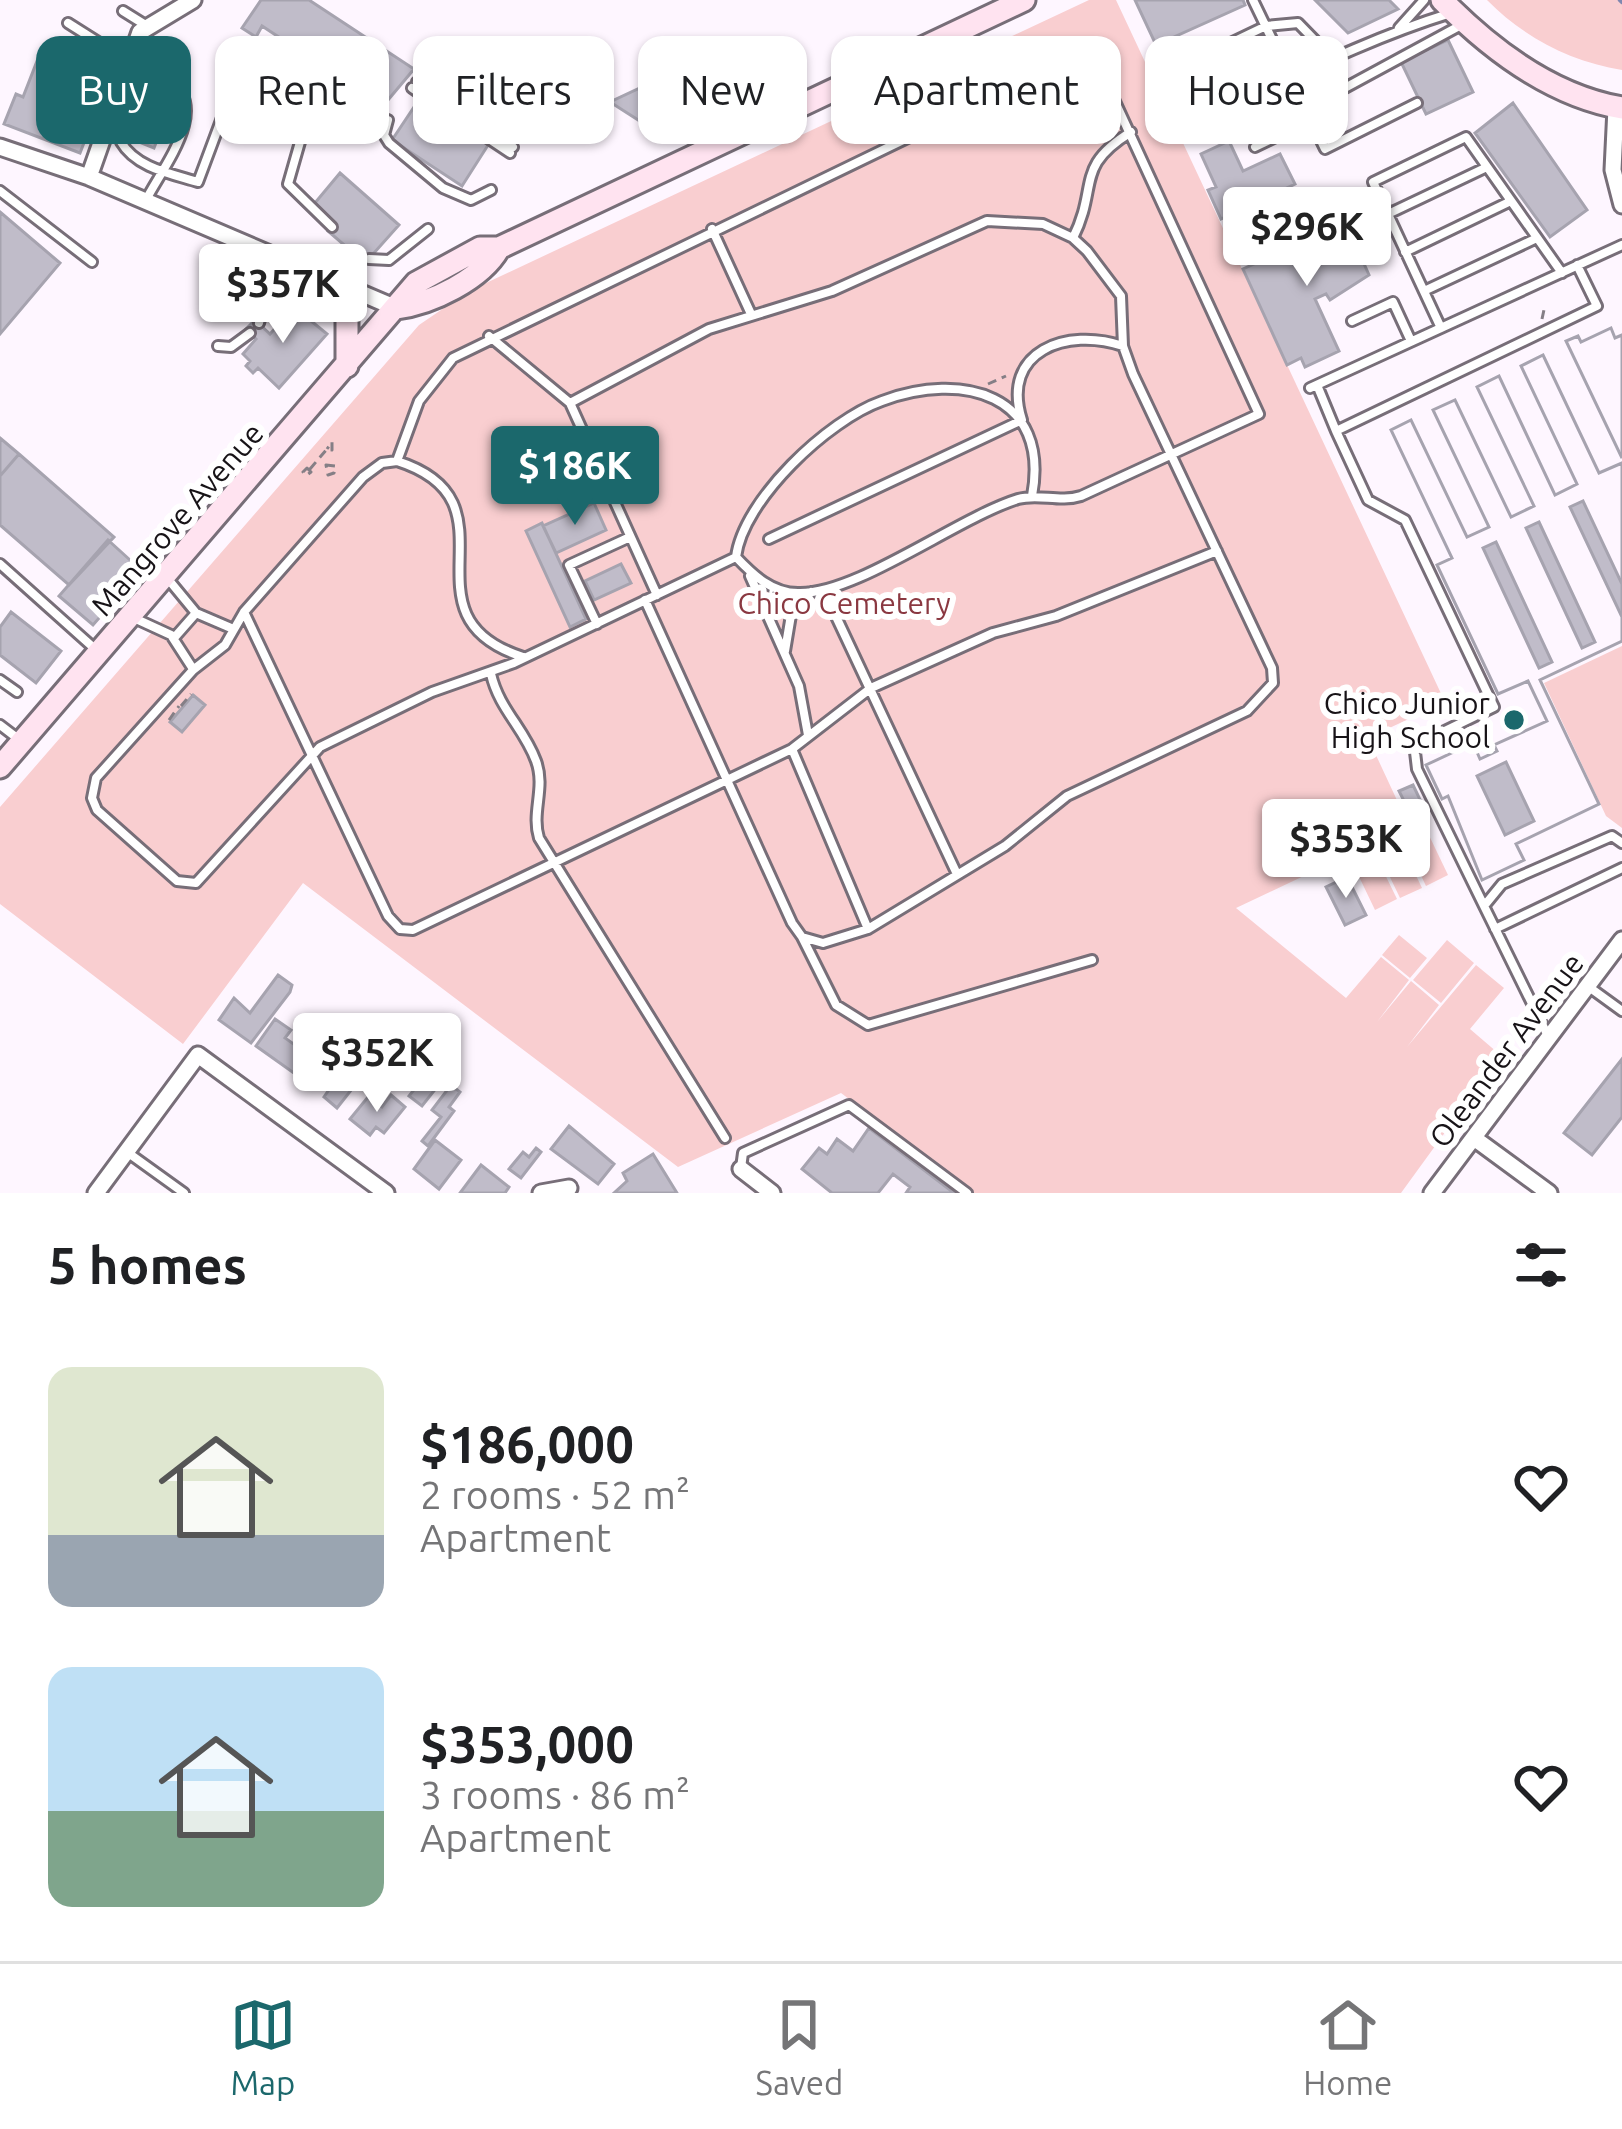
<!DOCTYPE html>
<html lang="en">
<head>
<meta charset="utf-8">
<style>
	body { margin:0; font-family:Ubuntu,sans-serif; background:#f6f6f6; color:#202124; height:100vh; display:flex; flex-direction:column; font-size:45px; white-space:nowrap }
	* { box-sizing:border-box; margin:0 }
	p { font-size:39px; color:#757577 }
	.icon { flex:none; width:66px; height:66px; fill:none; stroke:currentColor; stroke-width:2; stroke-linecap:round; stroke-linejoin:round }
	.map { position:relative; height:1193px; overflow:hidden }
	.drawer { display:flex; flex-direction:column; background:#fff; flex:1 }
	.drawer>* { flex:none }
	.top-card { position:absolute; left:36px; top:36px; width:1551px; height:108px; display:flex; gap:24px }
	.price { position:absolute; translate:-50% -102px; padding:0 27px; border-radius:12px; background:#fff; color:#222; font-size:39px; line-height:78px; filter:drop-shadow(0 3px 6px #0008) }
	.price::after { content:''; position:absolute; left:50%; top:72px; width:36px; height:27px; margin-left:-18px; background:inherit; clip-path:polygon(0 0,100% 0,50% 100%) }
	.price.active { background:#1b686c; color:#fff }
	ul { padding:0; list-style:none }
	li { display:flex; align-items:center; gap:36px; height:300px; padding:0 48px }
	li span { display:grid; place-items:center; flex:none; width:336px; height:240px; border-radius:24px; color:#555 }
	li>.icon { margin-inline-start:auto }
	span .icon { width:144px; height:144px; fill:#fffc; stroke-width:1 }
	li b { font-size:51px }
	h2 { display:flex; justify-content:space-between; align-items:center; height:144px; padding:0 48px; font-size:51px }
	.pill { padding:0 42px; border-radius:24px; background:#fff; box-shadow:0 3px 9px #0004; font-size:42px; line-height:108px }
	.pill.active { background:#1b686c; color:#fff }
	.dock { display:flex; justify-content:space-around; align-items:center; height:168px; border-top:3px solid #e0e0e0; background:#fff; font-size:33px; color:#757577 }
	.dock a { display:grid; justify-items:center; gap:6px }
	.dock .active { color:#1b686c }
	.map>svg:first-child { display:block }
	.green { fill:#f9ced0 }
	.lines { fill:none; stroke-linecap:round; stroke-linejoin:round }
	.stream { stroke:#8087b0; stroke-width:4.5 }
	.building { fill:#c0bcc9; stroke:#a6a3af; stroke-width:3; fill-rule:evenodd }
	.lane-casing { stroke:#776e78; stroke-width:14 }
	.street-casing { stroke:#776e78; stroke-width:21 }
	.secondary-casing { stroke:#776e78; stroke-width:27 }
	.path { stroke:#857f86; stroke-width:3; stroke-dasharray:9 6; stroke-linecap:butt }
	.lane { stroke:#fff; stroke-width:8 }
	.street { stroke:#fff; stroke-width:15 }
	.secondary { stroke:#ffe3f0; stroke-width:21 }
	.poi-dot { fill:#1b686c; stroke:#fff; stroke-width:4.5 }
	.labels { text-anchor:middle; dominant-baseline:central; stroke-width:12; stroke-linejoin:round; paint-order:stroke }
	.street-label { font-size:30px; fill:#171317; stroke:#fff }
	.park-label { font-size:30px; fill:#8a3841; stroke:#fff }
	.poi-label { font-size:30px; fill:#171317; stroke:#fff; text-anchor:end }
</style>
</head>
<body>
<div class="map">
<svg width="1622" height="1193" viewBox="0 0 1622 1193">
	<rect width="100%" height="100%" fill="#fef6ff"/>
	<path class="green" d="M1089,0H1116L1445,702L1368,738L1409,826L1236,908L1346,998L1381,957L1409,980L1377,1022L1411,981L1439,1005L1407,1047L1476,965L1504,988L1470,1029L1498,1053L1465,1093L1470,1098L1401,1193H974L841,1093L678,1167L303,883L183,1044L0,904V807L419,325L469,291Z
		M1487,0H1622V70C1571,62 1523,37 1487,0Z
		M1622,646V828L1606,816L1544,683Z
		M1425,827L1448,875L1426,886L1403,838Z
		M1399,840L1422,888L1400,898L1377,850Z
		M1374,852L1397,899L1375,910L1352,862Z
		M1399,935L1427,958L1410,978L1382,955Z
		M1447,940L1474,963L1441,1003L1413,980Z"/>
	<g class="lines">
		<path class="stream" d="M1620,0L1622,2"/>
	</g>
	<path class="building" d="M261,0H309L414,69L383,106L262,26L256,37L242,28Z
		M1135,0H1243L1245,5L1156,45Z
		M1315,0H1389L1398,9L1348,33Z
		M1448,40L1473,92L1426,114L1401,62Z
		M50,51L109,78L80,153L4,124L16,94L23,97L39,56L47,58Z
		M706,57L740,82L646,125L610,102Z
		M432,80L457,96L446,113L490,142L462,186L392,140Z
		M148,90L173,99L154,148L129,138Z
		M1513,103L1587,210L1550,237L1475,133Z
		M1229,141L1243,171L1280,154L1295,184L1221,219L1208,190L1216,187L1201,154Z
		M340,173L399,225L365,263L328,231L335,223L314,204Z
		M0,212L60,263L0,334Z
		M1330,216L1343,244L1366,234L1374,251L1361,257L1369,275L1330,300L1326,294L1315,299L1339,351L1305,367L1301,358L1287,365L1243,269L1307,240L1303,229Z
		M294,307L327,334L279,388L258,368L253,373L246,366L250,361L243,354L256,339L246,329L255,320L270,334Z
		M1611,328L1615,338L1622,335V458L1566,341L1578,336L1581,342Z
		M1611,328L1615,338L1622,335V458L1566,341L1578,336L1581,342Z
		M1543,355L1599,473L1622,463V641L1540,680L1599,804L1516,844L1524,860L1482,880L1448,796L1442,799L1426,765L1473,743L1480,759L1497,751L1494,745L1547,721L1528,681L1498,694L1437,565L1452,558L1391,430L1411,420L1467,537L1489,527L1433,410L1455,400L1511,517L1534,506L1477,387L1499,376L1555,495L1577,484L1521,366ZM1506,762L1534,821L1505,835L1477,776Z
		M1543,355L1599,473L1622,463V584L1583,501L1570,507L1622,617V641L1540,680L1599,804L1516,844L1524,860L1482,880L1448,796L1442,799L1426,765L1473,743L1480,759L1497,751L1494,745L1547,721L1528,681L1498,694L1437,565L1452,558L1391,430L1411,420L1467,537L1489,527L1433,410L1455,400L1511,517L1534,506L1477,387L1499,376L1555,495L1577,484L1521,366ZM1539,522L1595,642L1582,648L1526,528ZM1496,542L1552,662L1539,668L1483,548Z
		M0,438L19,454L0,476Z
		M19,454L114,537L69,585L0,525V476Z
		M594,503L606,530L556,553L543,526Z
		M542,523L586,619L570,627L526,531Z
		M108,540L141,570L93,625L59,596Z
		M621,564L631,583L594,600L585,581Z
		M11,612L61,651L36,683L0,655V627Z
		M193,695L205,705L182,732L170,722Z
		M1413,785L1425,810L1412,817L1399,791Z
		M1347,877L1366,915L1345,925L1326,887Z
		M278,975L292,985L290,992L251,1043L219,1020L234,998L250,1013Z
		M275,1019L291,1030L285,1038L312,1057L298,1076L256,1046Z
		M1622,1059V1117L1592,1155L1564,1133Z
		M348,1062L363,1075L337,1108L324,1097Z
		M428,1072L441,1082L422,1106L409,1096Z
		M451,1085L460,1092L449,1107L454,1111L428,1146L422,1141L441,1117L432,1110Z
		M391,1095L405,1107L384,1133L376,1127L370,1135L350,1119L368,1097L382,1107Z
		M569,1126L614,1164L598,1184L551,1149Z
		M869,1128L954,1193H906L910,1187L893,1174L878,1193H832L802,1169L819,1148L827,1154L837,1139L853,1151Z
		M435,1140L461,1160L439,1189L414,1169Z
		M536,1148L541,1152L521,1178L509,1169L523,1152L529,1157Z
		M653,1154L677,1193H614L627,1181L623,1173Z
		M481,1165L509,1187L505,1193H460Z"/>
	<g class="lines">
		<g class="lane-casing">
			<path id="lane" d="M1253,0L1325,149L1417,103
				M123,11L147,26
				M68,23L128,61
				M1399,28L1424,0
				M1081,54L1094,56L1259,414L1081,496C1059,503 1039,493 1018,499C957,518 856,595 798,593C772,593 753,575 736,557L514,663L432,692L320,747L196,883L177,881L97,810L92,798L96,778L193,670L225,645L244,612L363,477L382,463L397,461L419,401L453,358Z
				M1333,59L1298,23L1266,26L1172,71L1196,122C1280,84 1363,40 1451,13
				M417,82L426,88
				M412,88L422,95
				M451,105L513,147
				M447,111L510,153
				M388,120L384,135L389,143L443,188L471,200L491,190
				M304,128L288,184L332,227
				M1255,147L1288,131L1306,109L1463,24
				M0,191L92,262
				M146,200C164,165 211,109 169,79L143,83L121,142C136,168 172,174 198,182L229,99
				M1388,214L1487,167
				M712,229L751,314
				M1073,238C1099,186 1074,167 1131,132
				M1405,252L1511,201
				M369,259L389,260L428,229
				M234,276L265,302L259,323
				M1424,291L1537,238
				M1352,321L1393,302L1411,341
				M1441,328L1373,182L1466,137L1562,273
				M489,336L570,403L657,595
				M218,346L231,347L250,333
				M1317,385L1336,431L1597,306L1577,265
				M1310,388L1622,245
				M570,403L709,329L832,291L987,221L1043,224L1073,238L1087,251L1121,296L1123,346L1133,374L1272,668L1273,683L1247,711L1067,796L1005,846L868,929L823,943L802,937L792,923L645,600
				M1336,431L1368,500L1405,520L1494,707L1422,742L1415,752L1417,769L1484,906
				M397,461C526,502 393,615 523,657
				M769,539L1022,420C1000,351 1067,327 1123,346
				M736,557C743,500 828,420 882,401C962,371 1051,394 1032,496
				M0,564L95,649
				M750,576L799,686L808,735
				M168,579L196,613L231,628
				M824,591L956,872
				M244,612L388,916L400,929L413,930L792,749L871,688L993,633L1056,616L1217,551
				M134,618L171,635L193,669
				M597,624L569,565L630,537
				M174,638L196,613
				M785,651L791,615L811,592
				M491,674C499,709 524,728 536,761C546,788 531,812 539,838L725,1138
				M0,680L17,692
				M0,725L21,741
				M792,749L868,929
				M1495,929L1622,868
				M802,937L836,1005L868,1025L1092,960
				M1589,987L1622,1011
				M1547,1034L1484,906L1502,884L1612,836L1622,843
				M127,1152L184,1193
				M741,1168L743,1153L849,1105L967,1193"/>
		</g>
		<g class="street-casing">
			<path id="street" d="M1616,108L1613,170L1622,205
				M0,147L89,177L396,308
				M89,177L140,32L193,0
				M1474,1138L1549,1193
				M741,1169L772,1193
				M96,1193L198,1055L386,1193
				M541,1193L569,1188
				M1432,1193L1622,940"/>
		</g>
		<g class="secondary-casing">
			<path id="secondary" d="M1442,0C1491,50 1551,96 1622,108
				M327,277L347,317V366
				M396,308C431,304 482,279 499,248
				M0,767L416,283L480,248H499L1024,0"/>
		</g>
		<path class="path" d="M1542,319L1545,305
			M988,384L1006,376
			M326,465L335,466L334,473L328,475Z
			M307,468L311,472L307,475L303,472Z
			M310,469L327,449L332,450V442L327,449
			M181,706L191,694
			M169,720L179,706"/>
		<use href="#lane" class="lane"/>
		<use href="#street" class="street"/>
		<use href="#secondary" class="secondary"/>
	</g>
	<circle class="poi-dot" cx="1514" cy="720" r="12"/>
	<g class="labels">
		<g class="street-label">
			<text transform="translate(177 519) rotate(-49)">Mangrove Avenue</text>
			<text transform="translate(1506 1050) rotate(-53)">Oleander Avenue</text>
		</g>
		<g class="park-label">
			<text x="844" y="603">Chico Cemetery</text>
		</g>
		<g class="poi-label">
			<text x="1490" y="703">Chico Junior<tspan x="1490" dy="34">High School</tspan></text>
		</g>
	</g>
</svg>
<b class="price" style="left:1307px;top:289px">$296K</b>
<b class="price" style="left:283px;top:346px">$357K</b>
<b class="price active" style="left:575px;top:528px">$186K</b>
<b class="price" style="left:1346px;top:901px">$353K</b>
<b class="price" style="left:377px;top:1115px">$352K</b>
<div class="top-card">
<a class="pill active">Buy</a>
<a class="pill">Rent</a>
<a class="pill">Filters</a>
<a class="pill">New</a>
<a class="pill">Apartment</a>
<a class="pill">House</a>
</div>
</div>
<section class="drawer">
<h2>5 homes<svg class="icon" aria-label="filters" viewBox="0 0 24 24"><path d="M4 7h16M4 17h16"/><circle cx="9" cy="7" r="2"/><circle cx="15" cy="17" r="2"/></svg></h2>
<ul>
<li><span style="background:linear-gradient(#dfe7d0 70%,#9aa5b1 0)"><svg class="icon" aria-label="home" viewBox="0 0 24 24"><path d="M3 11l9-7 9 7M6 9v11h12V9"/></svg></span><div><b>$186,000</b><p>2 rooms · 52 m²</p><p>Apartment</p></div><svg class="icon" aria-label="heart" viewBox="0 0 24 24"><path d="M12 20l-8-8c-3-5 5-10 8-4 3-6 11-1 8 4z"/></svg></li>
<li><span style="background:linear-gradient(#bfe0f5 60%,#7fa58c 0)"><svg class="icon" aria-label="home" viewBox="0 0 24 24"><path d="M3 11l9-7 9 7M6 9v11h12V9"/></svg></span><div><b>$353,000</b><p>3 rooms · 86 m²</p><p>Apartment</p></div><svg class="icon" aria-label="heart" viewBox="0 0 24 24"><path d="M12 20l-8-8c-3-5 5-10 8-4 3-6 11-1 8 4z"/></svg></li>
</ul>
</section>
<nav class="dock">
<a class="active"><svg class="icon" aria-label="map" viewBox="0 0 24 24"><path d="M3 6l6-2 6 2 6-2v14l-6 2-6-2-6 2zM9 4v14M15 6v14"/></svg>Map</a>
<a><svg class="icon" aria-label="saved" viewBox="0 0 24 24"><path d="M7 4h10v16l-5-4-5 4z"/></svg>Saved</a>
<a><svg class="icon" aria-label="home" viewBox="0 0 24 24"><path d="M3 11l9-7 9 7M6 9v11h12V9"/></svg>Home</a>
</nav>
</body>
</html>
